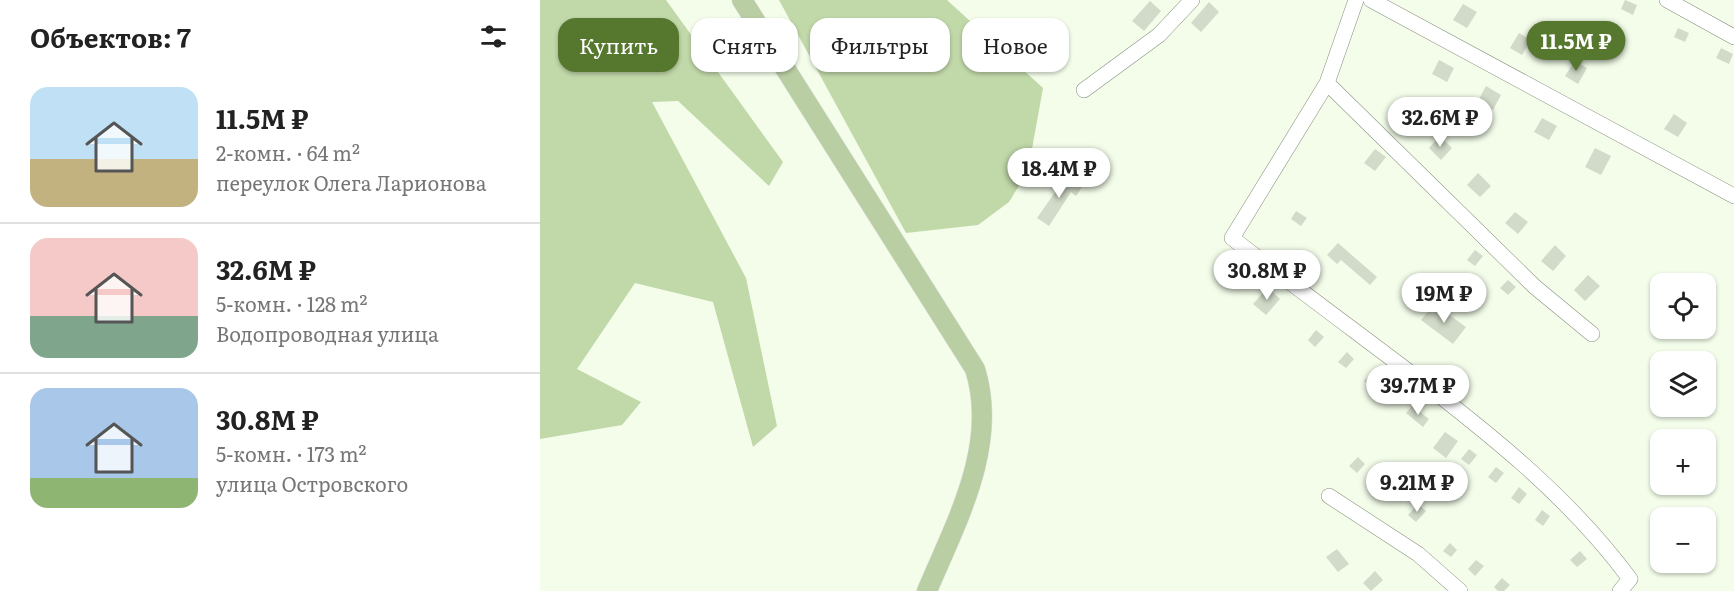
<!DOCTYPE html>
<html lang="ru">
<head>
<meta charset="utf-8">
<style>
	body { margin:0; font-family:Literata,serif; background:#f2f2f2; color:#222; height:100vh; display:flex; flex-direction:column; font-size:22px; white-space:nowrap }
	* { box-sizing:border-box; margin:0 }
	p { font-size:20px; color:#767676 }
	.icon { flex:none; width:33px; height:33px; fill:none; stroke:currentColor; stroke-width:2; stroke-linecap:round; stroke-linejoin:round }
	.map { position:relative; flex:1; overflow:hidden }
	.sheet { display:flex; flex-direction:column; background:#fff; width:540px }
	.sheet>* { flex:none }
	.guide { position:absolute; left:18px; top:18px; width:570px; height:54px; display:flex; gap:12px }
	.controls { position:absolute; left:1110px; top:273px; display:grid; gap:12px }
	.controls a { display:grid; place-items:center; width:66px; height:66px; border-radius:12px; background:#fff; box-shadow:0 2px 4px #0004; font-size:30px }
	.price { position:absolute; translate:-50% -51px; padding:0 14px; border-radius:21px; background:#fff; color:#222; font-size:20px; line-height:39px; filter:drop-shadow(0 2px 3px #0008) }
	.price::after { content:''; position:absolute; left:50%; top:36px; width:18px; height:14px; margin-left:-9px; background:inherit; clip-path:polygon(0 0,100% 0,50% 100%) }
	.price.selected { background:#56772e; color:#fff }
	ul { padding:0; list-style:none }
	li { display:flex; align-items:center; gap:18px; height:150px; padding:0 30px }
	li+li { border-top:2px solid #e0e0e0 }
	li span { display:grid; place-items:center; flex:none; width:168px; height:120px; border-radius:18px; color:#555 }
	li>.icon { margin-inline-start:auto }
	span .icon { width:72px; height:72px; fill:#fffc; stroke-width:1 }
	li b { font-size:26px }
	h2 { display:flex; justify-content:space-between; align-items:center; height:72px; padding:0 30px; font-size:26px }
	.tag { padding:0 21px; border-radius:18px; background:#fff; box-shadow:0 2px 4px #0004; font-size:21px; line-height:54px }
	.tag.selected { background:#56772e; color:#fff }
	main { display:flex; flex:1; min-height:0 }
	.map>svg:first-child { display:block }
	.green { fill:#c1d8a9 }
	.building { fill:#d2dbc9 }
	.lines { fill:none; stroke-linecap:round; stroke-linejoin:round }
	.minor-casing { stroke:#878f7e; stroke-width:16 }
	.major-casing { stroke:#e2e3e2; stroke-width:21 }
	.minor { stroke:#fff; stroke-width:15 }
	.major { stroke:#bacea4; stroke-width:20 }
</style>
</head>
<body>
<main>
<section class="sheet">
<h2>Объектов: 7<svg class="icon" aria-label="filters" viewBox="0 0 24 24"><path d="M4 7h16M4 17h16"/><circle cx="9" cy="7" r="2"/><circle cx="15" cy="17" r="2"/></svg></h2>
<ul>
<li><span style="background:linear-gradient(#bfe0f5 60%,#c2b280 0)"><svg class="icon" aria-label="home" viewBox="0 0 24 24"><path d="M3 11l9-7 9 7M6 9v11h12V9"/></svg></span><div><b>11.5M ₽</b><p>2-комн. · 64 m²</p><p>переулок Олега Ларионова</p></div></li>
<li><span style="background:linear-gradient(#f6c9c9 65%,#7fa58c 0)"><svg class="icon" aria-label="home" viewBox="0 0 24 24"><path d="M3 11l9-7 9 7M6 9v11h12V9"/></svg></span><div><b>32.6M ₽</b><p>5-комн. · 128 m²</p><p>Водопроводная улица</p></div></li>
<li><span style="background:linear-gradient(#a9c7e8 75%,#8fb573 0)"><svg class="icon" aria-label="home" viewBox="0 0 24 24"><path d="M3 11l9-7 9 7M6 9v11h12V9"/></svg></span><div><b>30.8M ₽</b><p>5-комн. · 173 m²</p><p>улица Островского</p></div></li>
</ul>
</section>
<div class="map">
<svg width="1194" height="591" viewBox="0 0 1194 591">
	<rect width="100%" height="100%" fill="#f3fdea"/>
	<path class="green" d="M0,0H126L243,162L229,186L138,101L112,102L206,278L237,426L213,447L173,302L95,283L37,369L101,402L82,425L0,439Z
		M239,0H407L503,88L488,171L469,202L438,225L366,233Z"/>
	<path class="building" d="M1085,0L1097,5L1093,15L1081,9Z
		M610,1L621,11L604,31L592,21Z
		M669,2L679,12L661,32L651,23Z
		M923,4L937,12L927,28L913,20Z
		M1138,28L1149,33L1145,42L1134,37Z
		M979,33L991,40L982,55L970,48Z
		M1181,48L1193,54L1189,64L1176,58Z
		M899,60L914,68L907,82L892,74Z
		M1035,61L1047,68L1038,84L1025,76Z
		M946,86L961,95L953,110L938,101Z
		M864,104L875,113L864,126L853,117Z
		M1134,114L1147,123L1138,137L1124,129Z
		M1002,118L1017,126L1009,140L994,132Z
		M900,136L912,148L901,160L889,148Z
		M1055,148L1071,156L1061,175L1045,167Z
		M835,149L846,157L835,171L824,163Z
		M520,173L542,187L536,196L531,192L509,226L497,218L520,185L515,181Z
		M938,173L951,186L940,197L927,185Z
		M756,211L767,218L761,226L751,219Z
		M975,212L988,222L978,234L965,223Z
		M798,243L837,277L830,285L801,260L797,264L787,255Z
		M1015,245L1026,256L1013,271L1001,261Z
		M935,250L943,256L935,266L927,260Z
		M1048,275L1060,286L1045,301L1034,290Z
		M968,280L976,287L968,295L960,288Z
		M728,287L740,299L726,315L713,304Z
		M894,304L926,327L913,344L881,320Z
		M776,330L784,337L775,347L768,340Z
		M807,352L814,359L806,368L798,362Z
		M833,372L840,379L832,388L824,381Z
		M872,406L889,419L883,427L866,413Z
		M905,432L918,441L906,458L893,448Z
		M929,449L937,455L929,465L921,459Z
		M818,457L825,464L817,473L809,466Z
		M956,467L964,473L956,483L948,477Z
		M848,482L856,488L847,498L840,491Z
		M979,487L987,494L979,504L971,498Z
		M878,504L886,511L876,522L868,515Z
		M1002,510L1010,516L1003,526L995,520Z
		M910,543L917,550L911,557L903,551Z
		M797,549L809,564L798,572L786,557Z
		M1040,551L1047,559L1037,567L1030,560Z
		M936,560L944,566L935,576L928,569Z
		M835,571L843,580L831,591L823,583Z
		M962,578L970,585L964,591H958L954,587Z"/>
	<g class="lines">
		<g class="minor-casing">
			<path id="minor" d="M816,0L787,83L692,238C749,282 807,325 864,368C946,431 1028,495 1090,579L1080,591
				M831,0L1194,196
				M1127,0L1194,37
				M787,83L995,287L1052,334
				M544,90L619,35L652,0
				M789,496L878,554L920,591"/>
		</g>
		<g class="major-casing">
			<path id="major" d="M202,0L435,369C459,445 416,522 387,591"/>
		</g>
		<use href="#minor" class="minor"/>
		<use href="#major" class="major"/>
	</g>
</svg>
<div class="controls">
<a><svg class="icon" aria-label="locate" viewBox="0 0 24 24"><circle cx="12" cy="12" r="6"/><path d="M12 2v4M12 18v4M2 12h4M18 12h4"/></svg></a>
<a><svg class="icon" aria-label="layers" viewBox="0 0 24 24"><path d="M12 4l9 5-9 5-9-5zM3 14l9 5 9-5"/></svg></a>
<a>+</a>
<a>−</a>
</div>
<b class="price selected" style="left:1036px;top:72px">11.5M ₽</b>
<b class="price" style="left:900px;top:148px">32.6M ₽</b>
<b class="price" style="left:519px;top:199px">18.4M ₽</b>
<b class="price" style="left:727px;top:301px">30.8M ₽</b>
<b class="price" style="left:904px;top:324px">19M ₽</b>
<b class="price" style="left:878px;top:416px">39.7M ₽</b>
<b class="price" style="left:877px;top:513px">9.21M ₽</b>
<div class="guide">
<a class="tag selected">Купить</a>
<a class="tag">Снять</a>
<a class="tag">Фильтры</a>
<a class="tag">Новое</a>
</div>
</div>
</main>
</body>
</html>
